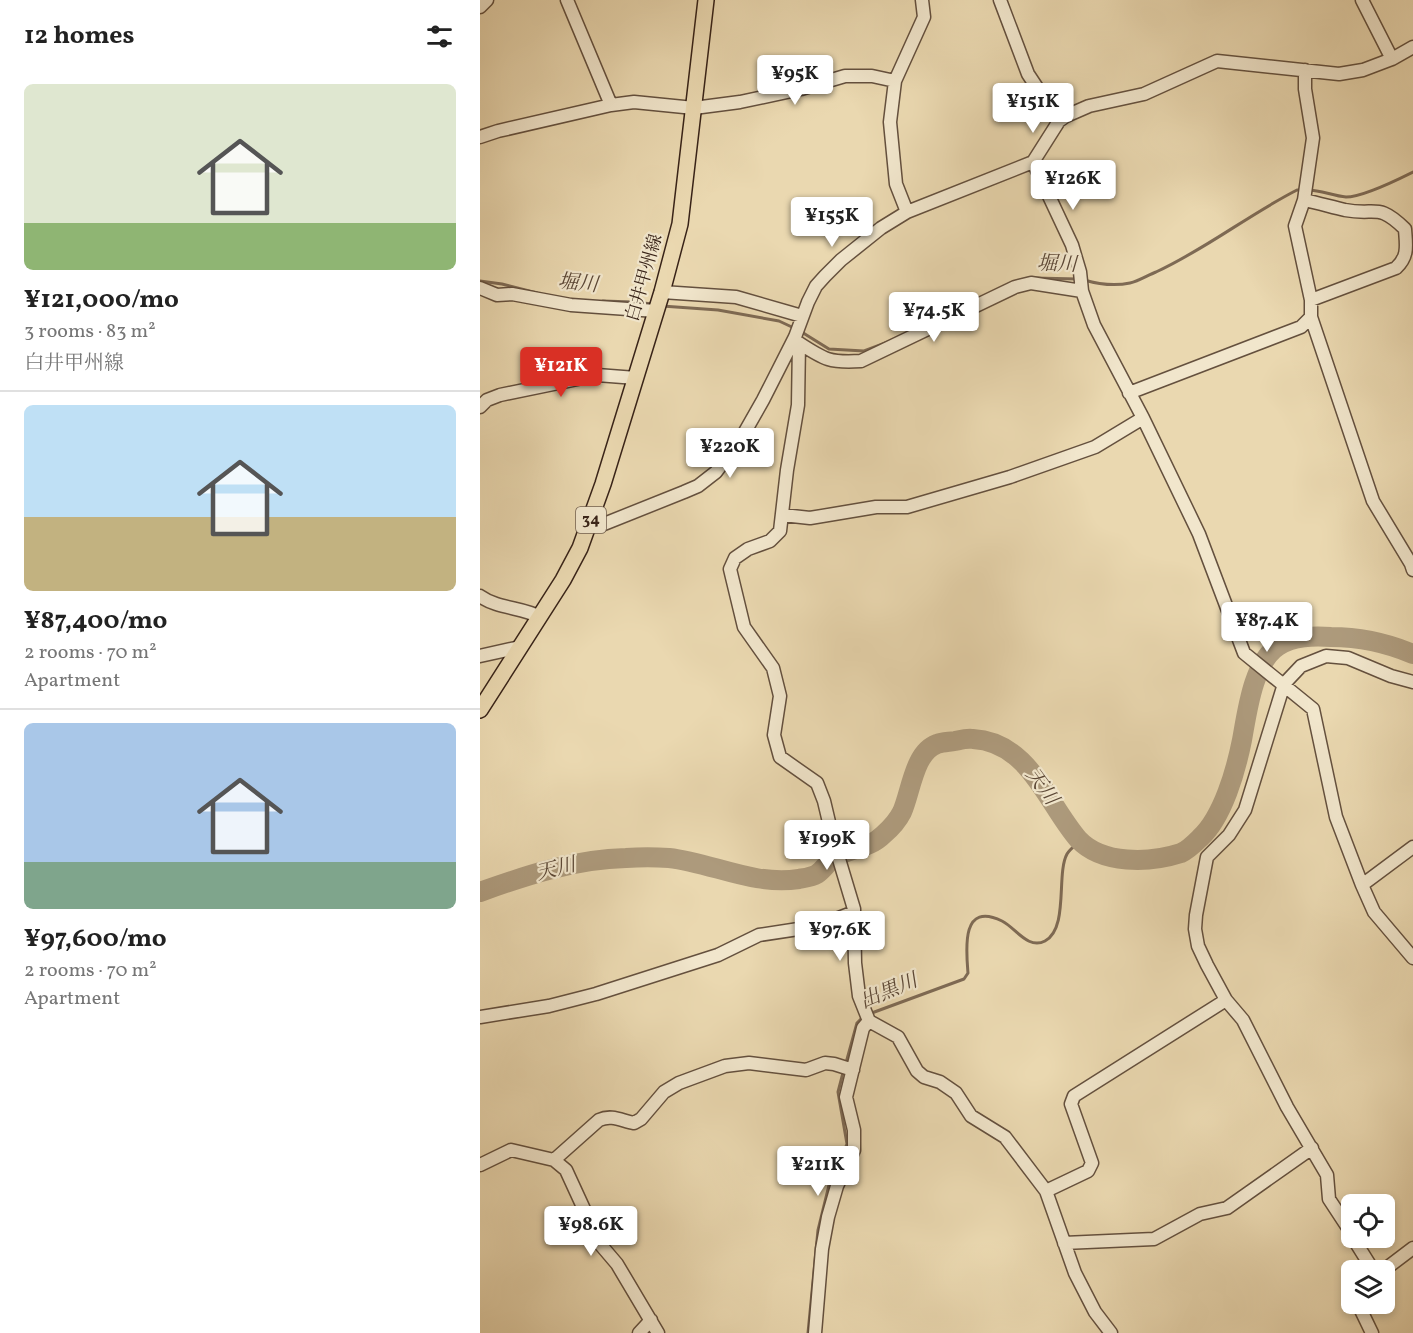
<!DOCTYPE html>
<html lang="en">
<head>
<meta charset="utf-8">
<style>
	body { margin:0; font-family:Vollkorn,"Noto Serif JP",serif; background:#f6f6f6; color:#222; height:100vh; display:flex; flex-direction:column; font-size:22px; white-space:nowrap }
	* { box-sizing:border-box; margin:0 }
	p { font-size:20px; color:#767676 }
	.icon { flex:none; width:33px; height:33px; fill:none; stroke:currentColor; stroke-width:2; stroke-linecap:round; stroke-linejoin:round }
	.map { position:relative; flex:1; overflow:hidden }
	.side { display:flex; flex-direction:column; background:#fff; width:480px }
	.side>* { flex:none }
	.controls { position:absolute; left:861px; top:1194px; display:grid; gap:12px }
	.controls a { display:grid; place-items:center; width:54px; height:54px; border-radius:9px; background:#fff; box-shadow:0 3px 9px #0003; font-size:30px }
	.price { position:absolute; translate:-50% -51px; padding:0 14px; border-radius:6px; background:#fff; color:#222; font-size:20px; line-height:39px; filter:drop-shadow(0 2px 3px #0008) }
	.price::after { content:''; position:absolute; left:50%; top:36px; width:18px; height:14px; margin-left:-9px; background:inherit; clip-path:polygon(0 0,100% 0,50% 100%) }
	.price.on { background:#d93025; color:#fff }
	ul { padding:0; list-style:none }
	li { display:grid; align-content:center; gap:12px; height:318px; padding:0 24px }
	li+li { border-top:2px solid #e0e0e0 }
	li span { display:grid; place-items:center; height:186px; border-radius:9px; color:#555 }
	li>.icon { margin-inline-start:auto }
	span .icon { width:108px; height:108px; fill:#fffc; stroke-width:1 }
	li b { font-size:26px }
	h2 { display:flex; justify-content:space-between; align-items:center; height:72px; padding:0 24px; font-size:26px }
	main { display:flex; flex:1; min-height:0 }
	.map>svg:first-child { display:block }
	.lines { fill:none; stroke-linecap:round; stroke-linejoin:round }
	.stream { stroke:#7e6a54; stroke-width:3 }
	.river { stroke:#ad9a7c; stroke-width:20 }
	.minor-casing { stroke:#64503e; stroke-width:15 }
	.major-casing { stroke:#382318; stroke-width:18 }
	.minor { stroke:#f1e6cc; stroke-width:12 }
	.major { stroke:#ead8b0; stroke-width:15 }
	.labels { text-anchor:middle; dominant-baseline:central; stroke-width:4.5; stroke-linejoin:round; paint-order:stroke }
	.shield { fill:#f1e6cc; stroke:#705e4e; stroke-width:1.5 }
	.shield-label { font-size:16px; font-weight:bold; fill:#382318 }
	.street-label { font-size:18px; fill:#382318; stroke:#f1e6cc }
	.water-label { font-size:20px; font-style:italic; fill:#5b4736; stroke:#f1e6cc }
</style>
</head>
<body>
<main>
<section class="side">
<h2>12 homes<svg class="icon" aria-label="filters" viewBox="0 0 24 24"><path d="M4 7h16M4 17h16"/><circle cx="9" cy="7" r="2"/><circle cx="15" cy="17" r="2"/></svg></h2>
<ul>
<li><span style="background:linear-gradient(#dfe7d0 75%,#8fb573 0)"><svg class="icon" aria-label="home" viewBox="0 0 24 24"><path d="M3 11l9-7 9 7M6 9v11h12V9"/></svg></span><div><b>¥121,000/mo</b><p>3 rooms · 83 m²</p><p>白井甲州線</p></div></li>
<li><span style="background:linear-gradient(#bfe0f5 60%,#c2b280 0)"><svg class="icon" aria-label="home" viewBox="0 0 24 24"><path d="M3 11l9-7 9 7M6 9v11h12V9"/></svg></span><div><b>¥87,400/mo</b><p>2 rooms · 70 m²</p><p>Apartment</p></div></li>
<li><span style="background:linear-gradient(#a9c7e8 75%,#7fa58c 0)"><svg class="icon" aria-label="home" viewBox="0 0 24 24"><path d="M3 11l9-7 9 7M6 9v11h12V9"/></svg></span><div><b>¥97,600/mo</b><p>2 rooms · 70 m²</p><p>Apartment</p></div></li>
</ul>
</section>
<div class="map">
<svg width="933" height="1333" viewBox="0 0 933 1333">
	<rect width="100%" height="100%" fill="#ead8b0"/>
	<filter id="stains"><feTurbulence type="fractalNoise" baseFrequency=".00333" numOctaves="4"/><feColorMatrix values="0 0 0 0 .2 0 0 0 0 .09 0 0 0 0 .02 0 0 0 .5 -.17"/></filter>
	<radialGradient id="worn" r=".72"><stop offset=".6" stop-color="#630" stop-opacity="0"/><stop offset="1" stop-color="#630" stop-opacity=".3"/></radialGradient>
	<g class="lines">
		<path class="stream" d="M828,190C841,190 853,196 866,197C883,197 917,180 933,172
			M554,278L598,279
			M604,280C618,284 636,286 650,283C659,281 668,275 676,272C726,249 768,215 817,190H822
			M0,281L22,284L57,293
			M123,301L153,302L173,304
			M182,306L238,310L299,321L314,328
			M320,331L349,349L384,351L408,342
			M389,1014L484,979L488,973C486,949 481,901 522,921C536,928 548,950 565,941C589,928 576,874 587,854C590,849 596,845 600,841
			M366,1063L377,1023L383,1017
			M328,1333L338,1230L349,1185L367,1144L358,1092L364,1069"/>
		<path class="river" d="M0,892C47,875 96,859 146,858C160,857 175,857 189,858C233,863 273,886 319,879C324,878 332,877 337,874C343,870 348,862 354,858C370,848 389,849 403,835C410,829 418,820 422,812C431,792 434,752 457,744C462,742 469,742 475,741C480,740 487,738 493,739C549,742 567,803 598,839C622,865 670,863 701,853C708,850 714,844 720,838C743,817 756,770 762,740C767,713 773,662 798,646C814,636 833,636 851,637C879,637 907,643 933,654"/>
		<g class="minor-casing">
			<path id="minor" d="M87,0L131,105
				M520,0L548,74L579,121
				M882,0L912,59
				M0,7L7,0
				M825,70V89L833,138L824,200L815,226L831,300V317L893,501L931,564L933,570
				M0,137L18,131L131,105L154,102L214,108L260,102L321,89L365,76H392L415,81
				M553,162L592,245L600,272L602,291L614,325L663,418L719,534L764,653L833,709L856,817L882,885L894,912L933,958
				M824,200C838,203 852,207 865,210C897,216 897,202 925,229C926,245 929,256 916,268L831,300
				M427,212L416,184L410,122L415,81L444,17L442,0
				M0,288L17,295L32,294L91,305L176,311
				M182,292L256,297L322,316
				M314,340L319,343L318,405L307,470L300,531L290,541L268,549L255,558L250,569L264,627L293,668L300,696L294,735L300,757L337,783L344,801L353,839L374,909L375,963L379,996L389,1021L418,1037L437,1071L444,1077L460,1082L476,1093L491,1116L525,1137L566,1191L595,1273L615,1312L631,1333
				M319,343C345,360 350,363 381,361L535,287L551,283L602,291
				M649,393L821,327L831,317
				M0,407L7,400L20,395L117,375L156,378
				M303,515L330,518L396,507H427L530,477L615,447L663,418
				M109,526L124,524L204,492L218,486L236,472L262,437L283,400L315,337L328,302L336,286L345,276L361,260L401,228L427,212L553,162L579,121L586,116L609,106L664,94L737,61L859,74L883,70L912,59L933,47
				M0,596C18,609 42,607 60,617
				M0,656L40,647
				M882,885L933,847
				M0,1017L69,1006L116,994L238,955L279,935L338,926L374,912
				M74,1160L119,1120C132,1114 142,1121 154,1123L161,1119L184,1092L199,1083L245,1066L269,1063L326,1070L345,1063L354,1064L373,1070
				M0,1165L31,1150L74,1160L86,1170L120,1244L137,1264L178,1333
				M566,1191L608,1171L612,1163L591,1104L594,1096L746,1000
				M872,1234L849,1199L847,1175L807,1107L763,1020L746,1000L727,965L718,946L715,929L716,915L727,857L749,835L765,810L804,684L821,666L846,656L868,658L911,676L933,682
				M873,1238L893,1270
				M584,1243L674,1239L720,1214L747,1208L832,1148
				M904,1270L933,1248
				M878,1304L892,1333
				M159,1333L171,1320
				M335,1333L342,1249L348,1217L357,1186L374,1150V1130L366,1097L383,1028L389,1021"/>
		</g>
		<g class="major-casing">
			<path id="major" d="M0,710L83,580L100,548L123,484L182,292L200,224L226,0"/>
		</g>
		<use href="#minor" class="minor"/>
		<use href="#major" class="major"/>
	</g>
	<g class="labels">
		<rect class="shield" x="96" y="507" width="30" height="26" rx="4.5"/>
		<g class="shield-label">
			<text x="111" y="520">34</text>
		</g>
		<g class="street-label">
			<text transform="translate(165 278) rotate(-74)">白井甲州線</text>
		</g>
		<g class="water-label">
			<text transform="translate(577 265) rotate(2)">堀川</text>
			<text transform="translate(98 284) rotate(6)">堀川</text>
			<text transform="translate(561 787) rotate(54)">天川</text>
			<text transform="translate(76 870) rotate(-14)">天川</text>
			<text transform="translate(409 992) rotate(-23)">出黒川</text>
		</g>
	</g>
	<rect width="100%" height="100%" filter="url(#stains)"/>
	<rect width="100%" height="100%" fill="url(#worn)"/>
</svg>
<div class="controls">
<a><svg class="icon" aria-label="locate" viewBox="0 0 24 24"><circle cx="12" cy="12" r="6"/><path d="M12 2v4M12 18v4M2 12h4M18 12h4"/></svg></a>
<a><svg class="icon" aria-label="layers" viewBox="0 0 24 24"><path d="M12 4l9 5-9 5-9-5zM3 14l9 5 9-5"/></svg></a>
</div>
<b class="price" style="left:315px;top:106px">¥95K</b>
<b class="price" style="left:553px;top:134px">¥151K</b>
<b class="price" style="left:593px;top:211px">¥126K</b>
<b class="price" style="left:352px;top:248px">¥155K</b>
<b class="price" style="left:454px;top:343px">¥74.5K</b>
<b class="price on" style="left:81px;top:398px">¥121K</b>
<b class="price" style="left:250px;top:479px">¥220K</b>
<b class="price" style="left:787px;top:653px">¥87.4K</b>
<b class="price" style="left:347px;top:871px">¥199K</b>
<b class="price" style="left:360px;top:962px">¥97.6K</b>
<b class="price" style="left:338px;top:1197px">¥211K</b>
<b class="price" style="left:111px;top:1257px">¥98.6K</b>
</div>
</main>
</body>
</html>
